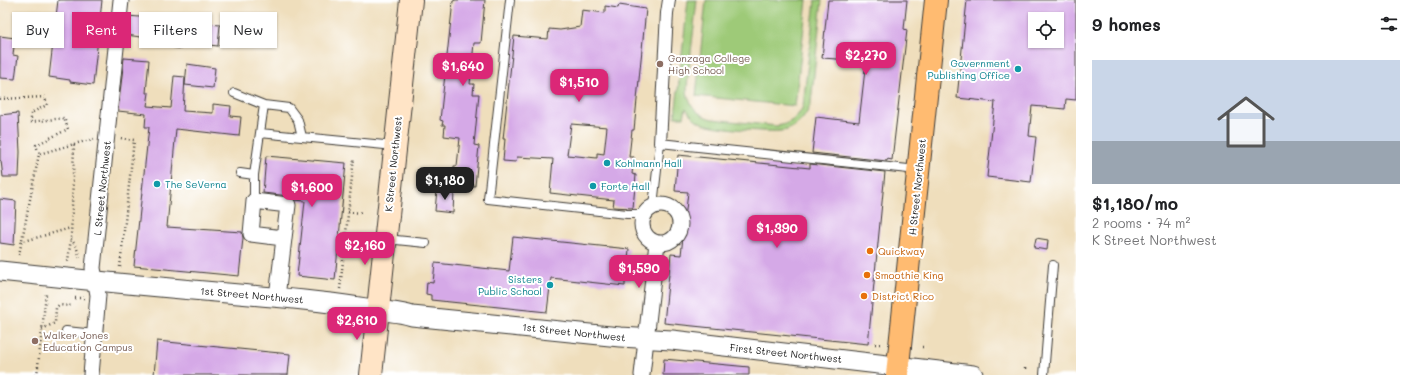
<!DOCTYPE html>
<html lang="en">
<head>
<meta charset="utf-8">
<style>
	body { margin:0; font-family:Mali,sans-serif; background:#f6f6f6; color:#202124; height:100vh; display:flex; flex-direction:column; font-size:15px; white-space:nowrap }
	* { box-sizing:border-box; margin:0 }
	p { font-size:13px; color:#757577 }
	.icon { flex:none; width:22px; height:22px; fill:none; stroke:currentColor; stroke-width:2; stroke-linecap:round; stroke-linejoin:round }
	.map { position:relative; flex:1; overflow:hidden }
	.side { display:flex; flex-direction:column; background:#fff; width:340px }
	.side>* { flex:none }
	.banner { position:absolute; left:12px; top:12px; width:380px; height:36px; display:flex; gap:8px }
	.controls { position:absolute; left:1028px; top:12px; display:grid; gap:8px }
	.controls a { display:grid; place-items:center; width:36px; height:36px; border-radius:0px; background:#fff; box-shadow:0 1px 3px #0004; font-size:20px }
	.price { position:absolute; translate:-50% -34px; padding:0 9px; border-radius:8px; background:#db2777; color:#fff; font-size:13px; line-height:26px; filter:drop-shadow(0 1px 2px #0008) }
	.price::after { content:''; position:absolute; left:50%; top:24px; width:12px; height:9px; margin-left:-6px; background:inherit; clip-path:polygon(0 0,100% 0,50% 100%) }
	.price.active { background:#222; color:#fff }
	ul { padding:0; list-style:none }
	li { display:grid; align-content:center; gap:8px; height:212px; padding:0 16px }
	li span { display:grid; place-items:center; height:124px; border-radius:0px; color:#555 }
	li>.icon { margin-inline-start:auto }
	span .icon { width:72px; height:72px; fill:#fffc; stroke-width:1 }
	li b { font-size:17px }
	h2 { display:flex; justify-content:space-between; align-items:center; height:48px; padding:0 16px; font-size:17px }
	.chip { padding:0 14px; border-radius:0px; background:#fff; box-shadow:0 1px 3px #0004; font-size:14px; line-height:36px }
	.chip.active { background:#db2777; color:#fff }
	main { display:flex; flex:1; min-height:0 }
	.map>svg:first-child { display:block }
	.green { fill:#9eca78; stroke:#5d734a }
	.building { fill:#d5a9e7; fill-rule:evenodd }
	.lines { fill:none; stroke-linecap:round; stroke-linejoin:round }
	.service-casing { stroke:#3c3934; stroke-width:10 }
	.pedestrian-casing { stroke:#3c3934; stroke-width:14 }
	.minor-casing { stroke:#3c3934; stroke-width:17 }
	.tertiary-casing { stroke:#3c3934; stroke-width:21 }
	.secondary-casing { stroke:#3c3934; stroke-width:24 }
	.primary-casing { stroke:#3c3934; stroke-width:24 }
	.path { stroke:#3c3934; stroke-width:2.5; stroke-dasharray:1 3; stroke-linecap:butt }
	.service { stroke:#fff; stroke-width:8 }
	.pedestrian { stroke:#fff; stroke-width:12 }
	.minor { stroke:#fff; stroke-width:15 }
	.tertiary { stroke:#fff; stroke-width:19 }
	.secondary { stroke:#ffe4c6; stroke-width:22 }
	.primary { stroke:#ffbb71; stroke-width:22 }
	.education-dot { fill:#8d6e63; stroke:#fff; stroke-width:1.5 }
	.culture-dot { fill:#0f9aa8; stroke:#fff; stroke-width:1.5 }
	.food-dot { fill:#e8710a; stroke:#fff; stroke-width:1.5 }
	.labels { text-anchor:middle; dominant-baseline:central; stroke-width:4; stroke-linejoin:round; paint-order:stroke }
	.education-label { font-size:10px; fill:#785e54; stroke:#fff; text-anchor:start }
	.culture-label { font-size:10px; fill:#0d838f; stroke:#fff; text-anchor:start }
	.street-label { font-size:10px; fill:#1c1c1c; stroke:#fff }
	.food-label { font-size:10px; fill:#c56008; stroke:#fff; text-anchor:start }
</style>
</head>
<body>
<main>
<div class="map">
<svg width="1076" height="375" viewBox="0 0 1076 375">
	<rect width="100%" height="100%" fill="#fff"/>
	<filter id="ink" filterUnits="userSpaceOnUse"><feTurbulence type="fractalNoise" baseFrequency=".025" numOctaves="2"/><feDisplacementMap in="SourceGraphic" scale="8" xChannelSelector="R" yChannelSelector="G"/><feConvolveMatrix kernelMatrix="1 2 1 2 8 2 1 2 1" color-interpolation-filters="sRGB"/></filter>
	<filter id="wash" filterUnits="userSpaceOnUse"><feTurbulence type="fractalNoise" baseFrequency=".012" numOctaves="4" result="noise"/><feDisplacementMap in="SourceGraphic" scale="16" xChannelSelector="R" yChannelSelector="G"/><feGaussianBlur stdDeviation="0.9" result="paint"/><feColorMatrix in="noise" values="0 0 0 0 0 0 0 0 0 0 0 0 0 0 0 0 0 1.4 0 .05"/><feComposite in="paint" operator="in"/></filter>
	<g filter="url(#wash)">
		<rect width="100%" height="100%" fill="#efdebc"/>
		<path class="green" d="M688,0H697L687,87C687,103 696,115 712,119L777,126C789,124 798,118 803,106L815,0H822L811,103C807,115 800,125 787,130C776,134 716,128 704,124C696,121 690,115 686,108L684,117H675Z
			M706,0H807L795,106L696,96Z"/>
		<g id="blocks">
			<path class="building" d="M58,0H102L93,85L70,82V80L49,77Z
				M456,0H485L481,43H474L470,84H474L473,94H479L474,145L479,146L475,186L452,184L454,166H457L460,138L444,136L445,125H442L443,121L440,120L453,1Z
				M828,0H907L904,29L907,30L892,160L887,159V161L812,153L816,117L859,122L866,61L822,58Z
				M967,0H1076V100L1066,99L1065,109L1032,106L1029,136L1036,137L1031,182L987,177L995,102L957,98ZM1035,19H1057V41H1035Z
				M619,5L646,9L634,130H632L629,157H634L632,174L636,175L633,208L613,207L614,200L550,193L553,159L517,157L516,162L503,161L505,139H503L514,36L548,39L549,29L560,30L580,27L582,10L605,13V6L618,8ZM571,124L607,127L604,154L597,153V158L567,155Z
				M128,16L173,20L172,28L194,31L195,23L220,25L218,46L182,42V49L169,47L170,41L126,35Z
				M0,36L15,38L13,55L18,56L15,79L0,78Z
				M124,58L149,60L146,93H149L147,106L171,108L174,76L185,77L183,111L213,113V104L231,106L230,116L241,117L239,136L176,129L167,227L242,232L243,238L239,276L134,266L149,127H145L146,114L118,111Z
				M187,64L215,68L213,88L185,85Z
				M18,113L20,152L19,177H3L1,161L0,160V115Z
				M678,155L810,168V164L885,172L868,344L664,323L671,254L681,255L688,192L675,191Z
				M266,156L346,163L335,280L297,276L305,201L295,200L289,196L263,193Z
				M437,189L454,191L453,213L435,211Z
				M0,199L16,201L14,245L0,243Z
				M513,237L629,249L627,269H633L631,281H625V286L551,278L547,312L431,300V295L426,294L427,282L433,283L435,263L509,271Z
				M1036,238L1048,240L1047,250L1034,248Z
				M157,341L290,354L288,375H154Z
				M664,359L749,367V375H663Z"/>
		</g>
	</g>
	<g filter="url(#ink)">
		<use href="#blocks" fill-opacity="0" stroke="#3c3934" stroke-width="1"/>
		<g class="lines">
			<g class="service-casing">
				<path id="service" d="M510,0L488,199L627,214H644
					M234,93L264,105
					M302,137L298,120L289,108L264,105L260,133L395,146
					M240,173L254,175
					M254,201V175L260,133
					M653,206L660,143L918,170
					M386,239L426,243
					M66,331L95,334
					M1044,375L1053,265"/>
			</g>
			<g class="pedestrian-casing">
				<path id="pedestrian" d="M660,143L667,13L669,0"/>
			</g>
			<g class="minor-casing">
				<path id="minor" d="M642 224a19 19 0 1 1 38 0a19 19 0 1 1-38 0Z
					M277,297L288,205L254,201L251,234L283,238
					M91,375L98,295L93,268L121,0
					M642,375L657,243"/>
			</g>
			<g class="tertiary-casing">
				<path id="tertiary" d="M0,271C83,280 167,288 250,295C293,299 335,302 377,310C389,312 400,312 412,316L620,337L672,340L973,375"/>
			</g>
			<g class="secondary-casing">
				<path id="secondary" d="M371,375L411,0"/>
			</g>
			<g class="primary-casing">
				<path id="primary" d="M897,375L936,0"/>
			</g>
			<path class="path" d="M0,99L45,97L47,105L31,113V122L64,118L68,129L36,145L39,154
				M74,144L94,139
				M348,212L364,213
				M71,239L76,246L80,258
				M21,242L71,228
				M19,255L39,154L74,144L71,238L68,261
				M120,267L134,140L120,138
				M340,289L354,158
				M75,298H85
				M42,329L55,323L56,308L59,305L73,306
				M352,329L358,330
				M875,344H880
				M922,347H924
				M1025,369V365
				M37,375L46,294"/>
			<use href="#service" class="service"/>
			<use href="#pedestrian" class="pedestrian"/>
			<use href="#minor" class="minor"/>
			<use href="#tertiary" class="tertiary"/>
			<use href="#secondary" class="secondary"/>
			<use href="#primary" class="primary"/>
		</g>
	</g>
	<g class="education-dot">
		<circle cx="660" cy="64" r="4"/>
		<circle cx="35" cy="341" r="4"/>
	</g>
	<g class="culture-dot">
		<circle cx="1018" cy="69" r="4"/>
		<circle cx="607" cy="163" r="4"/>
		<circle cx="157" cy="184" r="4"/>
		<circle cx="593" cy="186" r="4"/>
		<circle cx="550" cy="285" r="4"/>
	</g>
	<g class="food-dot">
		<circle cx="870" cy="251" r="4"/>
		<circle cx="867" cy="275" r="4"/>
		<circle cx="864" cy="296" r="4"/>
	</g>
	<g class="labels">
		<g class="education-label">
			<text x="668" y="58">Gonzaga College<tspan x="668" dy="12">High School</tspan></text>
			<text x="43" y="335">Walker Jones<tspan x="43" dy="12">Education Campus</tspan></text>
		</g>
		<g class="culture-label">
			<text x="1010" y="63" text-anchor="end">Government<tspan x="1010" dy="12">Publishing Office</tspan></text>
			<text x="615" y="163">Kohlmann Hall</text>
			<text x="165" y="184">The SeVerna</text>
			<text x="601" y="186">Forte Hall</text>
			<text x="542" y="279" text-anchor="end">Sisters<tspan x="542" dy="12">Public School</tspan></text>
		</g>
		<g class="street-label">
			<text transform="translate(393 164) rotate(-84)">K Street Northwest</text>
			<text transform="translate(917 187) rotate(-84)">H Street Northwest</text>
			<text transform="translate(102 188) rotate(-84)">L Street Northwest</text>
			<text transform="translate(252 295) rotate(5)">1st Street Northwest</text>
			<text transform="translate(574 332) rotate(6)">1st Street Northwest</text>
			<text transform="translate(786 353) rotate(6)">First Street Northwest</text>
		</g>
		<g class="food-label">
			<text x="878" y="251">Quickway</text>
			<text x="875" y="275">Smoothie King</text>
			<text x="872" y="296">District Rico</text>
		</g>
	</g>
</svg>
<div class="controls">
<a><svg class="icon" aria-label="locate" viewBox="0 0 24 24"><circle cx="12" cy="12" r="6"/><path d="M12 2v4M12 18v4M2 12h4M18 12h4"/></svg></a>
</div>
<b class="price" style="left:866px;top:76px">$2,270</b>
<b class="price" style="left:463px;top:87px">$1,640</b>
<b class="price" style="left:579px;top:103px">$1,510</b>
<b class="price active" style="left:445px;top:201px">$1,180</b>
<b class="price" style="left:312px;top:208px">$1,600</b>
<b class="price" style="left:777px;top:249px">$1,390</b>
<b class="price" style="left:365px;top:266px">$2,160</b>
<b class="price" style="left:639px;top:289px">$1,590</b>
<b class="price" style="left:357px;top:341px">$2,610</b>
<div class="banner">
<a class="chip">Buy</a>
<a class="chip active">Rent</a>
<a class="chip">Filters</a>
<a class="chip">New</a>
</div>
</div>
<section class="side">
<h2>9 homes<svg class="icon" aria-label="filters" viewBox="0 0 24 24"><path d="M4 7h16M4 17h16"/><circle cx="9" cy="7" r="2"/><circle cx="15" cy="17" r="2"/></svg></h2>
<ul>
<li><span style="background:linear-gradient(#c9d6e8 65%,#9aa5b1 0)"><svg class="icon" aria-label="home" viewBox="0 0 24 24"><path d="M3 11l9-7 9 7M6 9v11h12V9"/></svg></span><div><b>$1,180/mo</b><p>2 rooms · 74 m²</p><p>K Street Northwest</p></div></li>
</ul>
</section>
</main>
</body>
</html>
